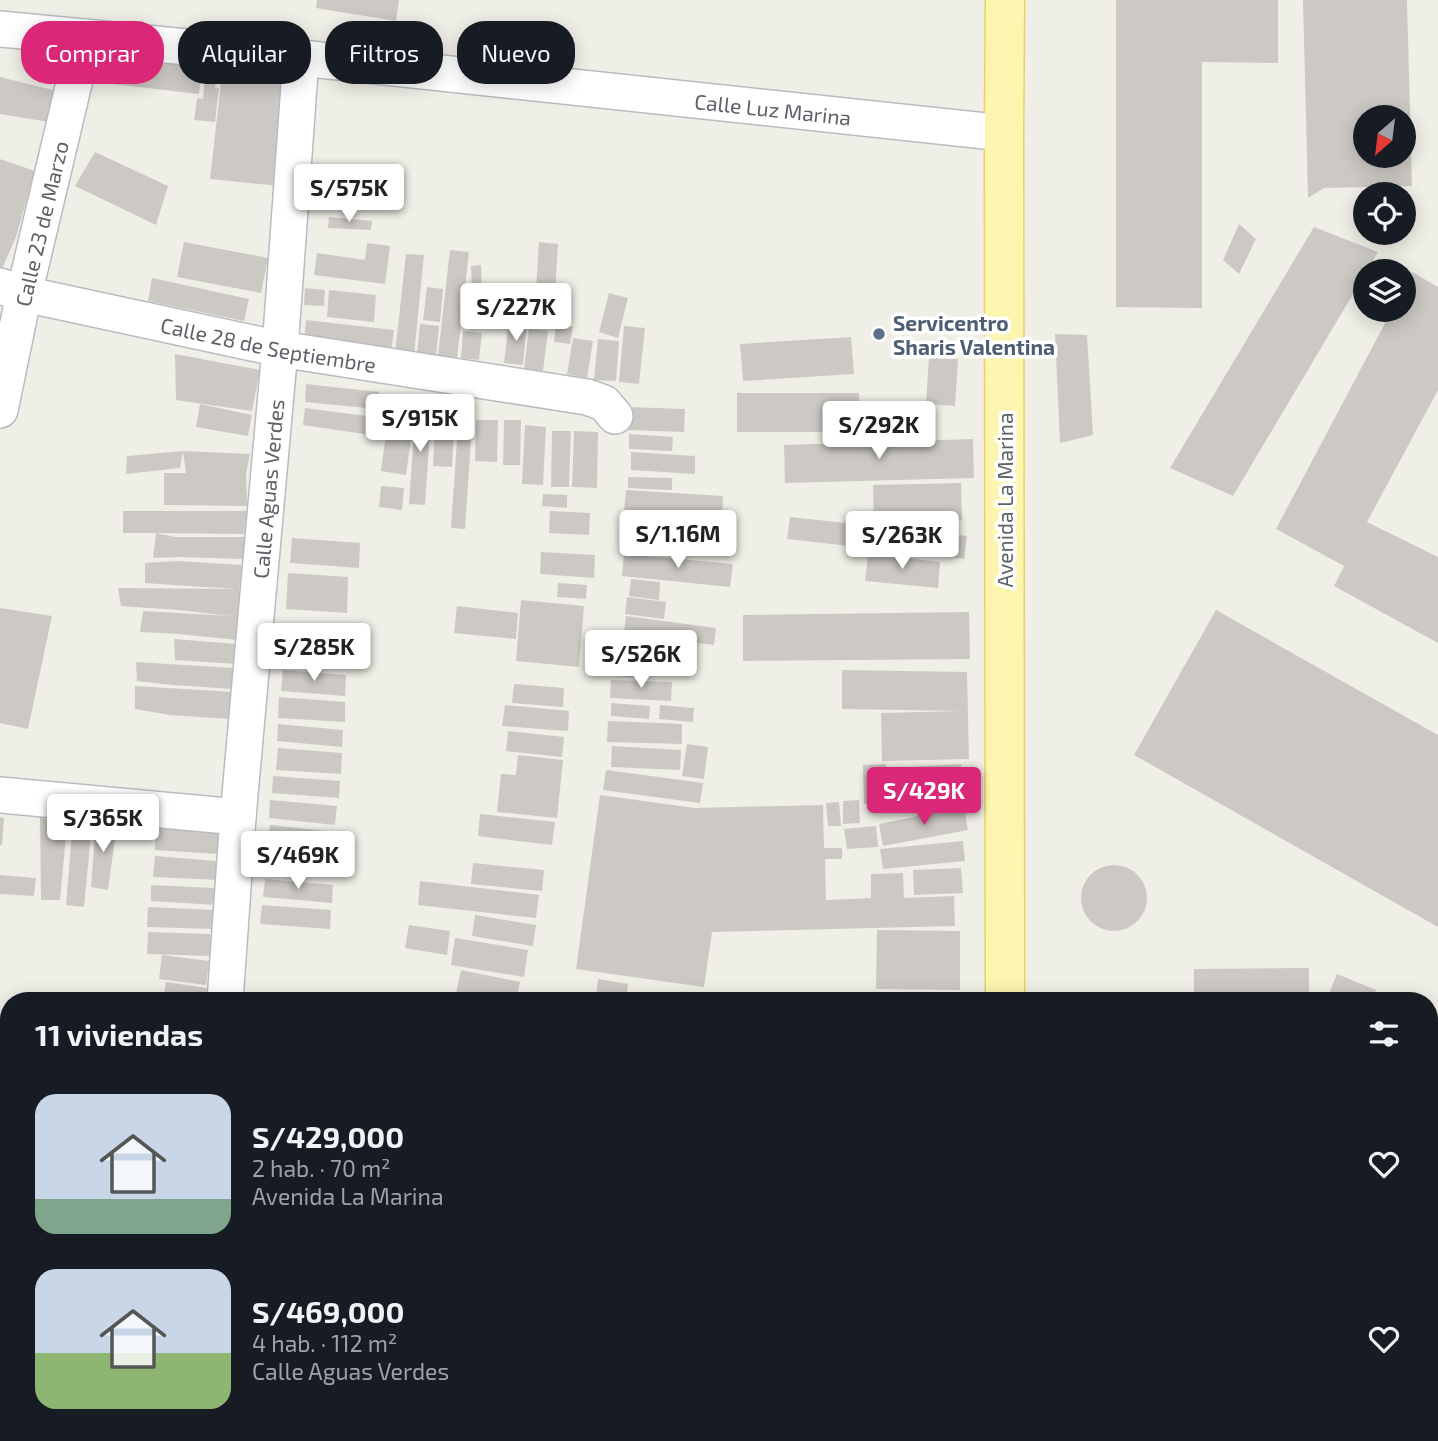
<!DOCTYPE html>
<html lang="es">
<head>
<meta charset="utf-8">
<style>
	body { margin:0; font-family:"Exo 2",sans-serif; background:#242831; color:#f1f3f6; height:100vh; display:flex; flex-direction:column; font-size:26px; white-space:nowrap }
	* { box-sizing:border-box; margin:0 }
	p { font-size:23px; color:#9ea1a6 }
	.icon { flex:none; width:38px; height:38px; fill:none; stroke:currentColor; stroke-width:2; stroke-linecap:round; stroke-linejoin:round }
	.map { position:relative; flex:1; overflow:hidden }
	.panel { position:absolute; left:0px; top:992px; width:1438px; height:450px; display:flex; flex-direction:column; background:#171b24; border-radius:28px 28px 0 0; box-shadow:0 4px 18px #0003 }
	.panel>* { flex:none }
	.hud { position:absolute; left:21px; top:21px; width:700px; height:63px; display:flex; gap:14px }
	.needle { width:46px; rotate:208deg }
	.controls { position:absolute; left:1353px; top:105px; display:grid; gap:14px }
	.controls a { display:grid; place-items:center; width:63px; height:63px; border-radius:50%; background:#171b24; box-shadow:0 4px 18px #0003; font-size:35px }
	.price { position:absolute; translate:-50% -60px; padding:0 16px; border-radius:7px; background:#fff; color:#222; font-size:23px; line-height:46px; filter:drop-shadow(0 2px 4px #0008) }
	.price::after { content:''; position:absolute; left:50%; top:42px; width:21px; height:16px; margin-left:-10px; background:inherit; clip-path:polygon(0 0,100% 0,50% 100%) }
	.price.current { background:#db2777; color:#fff }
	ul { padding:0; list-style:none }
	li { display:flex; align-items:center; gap:21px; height:175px; padding:0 35px }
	li span { display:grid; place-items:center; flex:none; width:196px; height:140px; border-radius:21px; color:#555 }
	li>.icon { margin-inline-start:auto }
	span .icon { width:84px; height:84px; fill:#fffc; stroke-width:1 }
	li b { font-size:30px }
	h2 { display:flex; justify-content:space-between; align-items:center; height:84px; padding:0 35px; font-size:30px }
	.tag { padding:0 24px; border-radius:28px; background:#171b24; box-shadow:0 4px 18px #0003; font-size:24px; line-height:63px }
	.tag.current { background:#db2777; color:#fff }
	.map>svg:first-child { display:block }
	.building { fill:#ccc9c4; fill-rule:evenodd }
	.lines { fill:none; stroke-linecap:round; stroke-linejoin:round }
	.minor-casing { stroke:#b9bbc0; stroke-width:38 }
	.major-casing { stroke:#edd063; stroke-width:41 }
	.minor { stroke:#fff; stroke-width:35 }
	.major { stroke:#fcf5b0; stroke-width:38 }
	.service-dot { fill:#5c6f8a; stroke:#fff; stroke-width:2.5 }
	.labels { text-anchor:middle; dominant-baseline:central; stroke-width:7; stroke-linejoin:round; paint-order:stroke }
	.street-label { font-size:21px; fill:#5e6167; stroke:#fff }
	.service-label { font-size:21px; font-weight:bold; fill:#4e5e75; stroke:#fff; text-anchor:start }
</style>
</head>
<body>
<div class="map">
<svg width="1438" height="1441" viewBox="0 0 1438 1441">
	<rect width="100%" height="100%" fill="#f0efe7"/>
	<path class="building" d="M317,0H399L396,21L316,8Z
		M1116,0H1278V63L1202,62V308L1116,307Z
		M1303,0H1407L1412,186L1324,188L1308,198ZM1365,117H1404V156H1365Z
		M107,55L202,67L199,94L104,83Z
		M222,74L285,80L279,186L210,179Z
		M205,76L217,78L215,88H219L215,122L194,120L197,98L203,99Z
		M0,77L57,91L49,122L0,114Z
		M95,152L168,186L156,225L75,186Z
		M0,159L35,171L16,237L0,273Z
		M329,217L372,221L371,230L328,228Z
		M1239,224L1256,239L1239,274L1223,260Z
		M1314,227L1378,252L1233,496L1170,468Z
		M184,242L268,258L261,293L177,277Z
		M539,242L558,244L553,323L534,322Z
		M367,243L390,246L385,284L314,275L317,253L365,260Z
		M450,250L469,252L457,358L438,356Z
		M406,254L424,255L414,355L395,353Z
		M481,265L482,292L472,293L471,266Z
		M1412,272L1438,287V390L1367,522L1438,557V643L1334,586L1344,566L1276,529L1392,310H1404V288Z
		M152,278L249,299L244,321L148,301Z
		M427,287L443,289L440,322L423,320Z
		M305,288L325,290L324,306L304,305Z
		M329,290L376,295L374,322L327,317Z
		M609,293L628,298L618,338L599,332Z
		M306,320L394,330L391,352L304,342Z
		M509,321L527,323L523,365L504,363Z
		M420,324L439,326L436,356L417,354Z
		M556,324L573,327L570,344L554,342Z
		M624,326L645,328L639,384L619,382Z
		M529,328L548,331L543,371L524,369Z
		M463,331L482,333L479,360L461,358Z
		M1055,334L1087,335L1093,435L1060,443Z
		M851,337L854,374L743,381L740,344Z
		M573,338L593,341L587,378L567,374Z
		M598,339L619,341L616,381L594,380Z
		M175,354L260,370L252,411L176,400Z
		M929,358L958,359L955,406L926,404Z
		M306,384L379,392L377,409L305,402Z
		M737,393H859V432H737Z
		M390,398L413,400L411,430L387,428Z
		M416,403L432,404L425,505L409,504Z
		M200,404L252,415L248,436L196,427Z
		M436,406L455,407L452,467L433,466Z
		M628,407L685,409L684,432L628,430Z
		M305,408L374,417L371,435L303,425Z
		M459,411H473L465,529L451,528Z
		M476,420H498L497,462L475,461Z
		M504,420H521L520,465H503Z
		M525,425L546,427L543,485L522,484Z
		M552,431H571L569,487H551Z
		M574,431L598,432L597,488L572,487Z
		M386,434L411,438L406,475L381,471Z
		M629,434L673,437L672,451L629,449Z
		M973,439L974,478L785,483L784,445Z
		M183,451L250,454L246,474L247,506L164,505V473H186L183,451L180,468L126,474L127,456Z
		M631,452L695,456V474L631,470Z
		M628,477L672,478V490L628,488Z
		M961,483L962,520L874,522L873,485Z
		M381,486L404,488L402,510L379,507Z
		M626,490L723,496L722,516L624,512Z
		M543,494L567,495V508L542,506Z
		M123,511H247L244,534L156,533L175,537H245L243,559L178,557L153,558L156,533H123Z
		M550,511L590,513L589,535L549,533Z
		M626,515L689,518L688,535L625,531Z
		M790,517L967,536L964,559L787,539Z
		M632,535L689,539L688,551L632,547Z
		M292,538L360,543L359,568L290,563Z
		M541,552L595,555L594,578L540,574Z
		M624,554L733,564L730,587L622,576Z
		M868,554L940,562L938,588L865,581Z
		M178,561L242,565L239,589L240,616L238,640L178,634L140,632L143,611L231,616L178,610L121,606L118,588L235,589L145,583V563Z
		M288,573L348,577L347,613L286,609Z
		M631,579L660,582L659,600L629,596Z
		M558,583L587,585L586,599L557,597Z
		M627,597L666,602L664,619L625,614Z
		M521,600L584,606L579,667L516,661Z
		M457,606L518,613L516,639L454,633Z
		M0,608L52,616L28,729L0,723Z
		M1216,610L1438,735V927L1134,755Z
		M969,612L970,659L743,661V615Z
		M626,616L716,628L714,645L624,634Z
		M615,638L674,642L673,663L614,658Z
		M174,639L237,644L236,664L175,660Z
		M286,645L348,648V667L285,663Z
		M615,661L644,664V678L614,676Z
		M136,662L234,668L233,689L172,685L137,681Z
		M283,670L346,675L345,696L281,691Z
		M842,670L967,672L969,759L882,761L881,713L961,711L842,709Z
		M611,680L672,682L671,701L610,698Z
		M514,684L564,688L563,707L512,703Z
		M135,686L233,692L229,719L170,715L135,709Z
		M279,697L345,702V722L278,718Z
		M611,703L650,706L649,719L611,716Z
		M505,705L569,711L568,731L502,726Z
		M660,705L694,708L693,722L659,719Z
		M608,721L682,724V744L607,742Z
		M278,724L343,730L342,747L277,741Z
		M508,731L564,737L562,757L506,751Z
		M687,744L708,747L704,779L682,776Z
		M612,746L681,750L680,770L611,767Z
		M278,748L342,753L341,774L276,770Z
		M518,755L563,760L557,818L497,812L501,774L516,775Z
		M886,764L888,803L864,804L863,765Z
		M961,764L964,801L911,805L908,767Z
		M890,769H901L902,795L891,796Z
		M606,770L703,783L700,803L603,790Z
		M273,776L340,781L339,798L272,793Z
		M600,795L694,808L823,805L824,848H842V859H825L826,900L871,898V874L903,873L904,898L954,896L955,926L712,932L704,987L576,969Z
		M270,800L337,806L335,825L269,818Z
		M859,800L860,823L843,824V801Z
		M839,802L841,826H828L826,803Z
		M964,807L968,830L883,846L879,824Z
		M480,814L555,822L552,845L478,836Z
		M0,817L4,818L2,845H0Z
		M40,817L67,826L60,900H41Z
		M96,820L117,824L108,890L91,887Z
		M73,821L92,825L84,907L66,905Z
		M270,825L336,832L334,851L268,844Z
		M876,826L878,847L847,849L844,829Z
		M156,828L219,829L218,854L155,850Z
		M963,841L965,861L883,869L880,849Z
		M267,852L334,857L332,877L266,871Z
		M155,856L217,861L219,880L153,877Z
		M473,863L544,870L542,891L471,884Z
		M1081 898a33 33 0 1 1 66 0a33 33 0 1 1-66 0Z
		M961,868L963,893L914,895L913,870Z
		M0,875L36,878L34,896L0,894Z
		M265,879L333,885L332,903L263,897Z
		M420,881L539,895L536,918L418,905Z
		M151,885L215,888L216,905L151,901Z
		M262,905L331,910L330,929L260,924Z
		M148,907L214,910V929L147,927Z
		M475,915L536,925L533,946L472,936Z
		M409,925L450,931L447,955L405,948Z
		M877,930L960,931V990L876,989Z
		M148,932L210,934V956L147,954Z
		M455,938L528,950L524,977L451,965Z
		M162,955L209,961L206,985L159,979Z
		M1309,968V1001H1194V969Z
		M461,970L520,982L516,1001H495L456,993Z
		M1337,974L1376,990L1372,1001H1326Z
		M598,979L628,984L626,1001L596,997Z
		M166,982L207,988L206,1001H163Z
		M0,1386L9,1388V1412L0,1410Z
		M102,1433H121V1441H102Z
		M128,1433H157V1441H128Z
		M208,1433H273V1441L207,1440Z
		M406,1433H444L443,1441L405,1435Z
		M517,1433H552L554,1434L553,1441H531L516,1437Z
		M832,1433H965L964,1441H831Z
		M1198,1433H1314V1441H1199Z
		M1318,1435L1347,1436V1441H1318Z"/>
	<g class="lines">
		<g class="minor-casing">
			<g id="minor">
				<path id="s1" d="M0,29L301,58L1004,133"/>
				<path id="s2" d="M0,286L24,294L280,349L587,397L604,403L615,416"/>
				<path id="s3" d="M0,410L24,294L85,37"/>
				<path d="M0,795L238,817"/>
				<path id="s4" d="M225,1001L238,817L280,349L301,58"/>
				<path d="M0,1147L9,1149"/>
				<path d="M191,1441L192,1433"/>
			</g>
		</g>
		<g class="major-casing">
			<path id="major" d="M1005,1001L1004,133L1005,0
				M1006,1433V1441"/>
		</g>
		<use href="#minor" class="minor"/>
		<use href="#major" class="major"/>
	</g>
	<circle class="service-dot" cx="879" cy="334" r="7"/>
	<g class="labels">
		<g class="street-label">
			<text stroke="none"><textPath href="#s1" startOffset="777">Calle Luz Marina</textPath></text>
			<text stroke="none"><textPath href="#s3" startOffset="191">Calle 23 de Marzo</textPath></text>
			<text stroke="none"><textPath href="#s2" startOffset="275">Calle 28 de Septiembre</textPath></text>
			<text stroke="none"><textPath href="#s4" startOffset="514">Calle Aguas Verdes</textPath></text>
			<text transform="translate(1004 500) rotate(-90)">Avenida La Marina</text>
		</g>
		<g class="service-label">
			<text x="893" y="322">Servicentro<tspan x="893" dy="24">Sharis Valentina</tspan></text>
		</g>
	</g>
</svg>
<div class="controls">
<a><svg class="needle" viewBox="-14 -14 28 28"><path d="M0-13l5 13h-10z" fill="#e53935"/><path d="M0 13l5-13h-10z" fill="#9ea1a6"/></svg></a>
<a><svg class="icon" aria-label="locate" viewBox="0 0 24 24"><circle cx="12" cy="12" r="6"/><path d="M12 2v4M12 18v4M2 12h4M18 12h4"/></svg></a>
<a><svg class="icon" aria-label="layers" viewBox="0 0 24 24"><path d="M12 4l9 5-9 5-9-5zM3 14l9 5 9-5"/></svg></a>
</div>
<b class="price" style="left:349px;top:224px">S/575K</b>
<b class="price" style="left:516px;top:343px">S/227K</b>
<b class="price" style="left:420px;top:454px">S/915K</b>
<b class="price" style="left:879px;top:461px">S/292K</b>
<b class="price" style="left:678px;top:570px">S/1.16M</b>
<b class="price" style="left:902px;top:571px">S/263K</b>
<b class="price" style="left:314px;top:683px">S/285K</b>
<b class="price" style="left:641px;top:690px">S/526K</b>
<b class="price current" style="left:924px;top:827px">S/429K</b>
<b class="price" style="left:103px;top:854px">S/365K</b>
<b class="price" style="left:298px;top:891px">S/469K</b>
<div class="hud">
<a class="tag current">Comprar</a>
<a class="tag">Alquilar</a>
<a class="tag">Filtros</a>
<a class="tag">Nuevo</a>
</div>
<section class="panel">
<h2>11 viviendas<svg class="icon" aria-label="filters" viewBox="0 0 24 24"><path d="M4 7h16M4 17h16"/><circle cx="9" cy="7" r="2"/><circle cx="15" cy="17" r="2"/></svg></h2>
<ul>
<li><span style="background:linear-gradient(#c9d6e8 75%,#7fa58c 0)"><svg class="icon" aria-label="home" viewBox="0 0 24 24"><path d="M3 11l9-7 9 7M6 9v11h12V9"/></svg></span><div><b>S/429,000</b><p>2 hab. · 70 m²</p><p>Avenida La Marina</p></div><svg class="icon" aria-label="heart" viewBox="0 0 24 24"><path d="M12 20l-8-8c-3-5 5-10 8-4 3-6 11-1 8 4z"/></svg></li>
<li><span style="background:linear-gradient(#c9d6e8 60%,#8fb573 0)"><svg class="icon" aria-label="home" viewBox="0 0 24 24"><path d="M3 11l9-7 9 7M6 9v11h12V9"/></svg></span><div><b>S/469,000</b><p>4 hab. · 112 m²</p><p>Calle Aguas Verdes</p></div><svg class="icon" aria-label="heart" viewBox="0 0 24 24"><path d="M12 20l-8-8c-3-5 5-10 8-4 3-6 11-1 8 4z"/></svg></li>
</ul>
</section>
</div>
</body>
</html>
